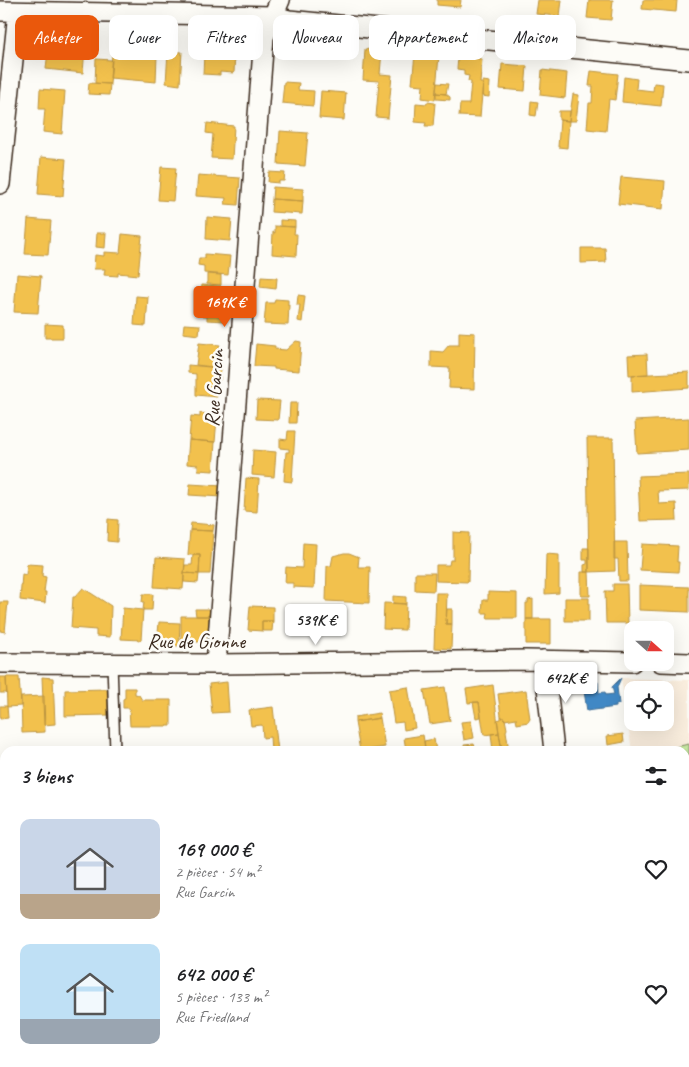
<!DOCTYPE html>
<html lang="fr">
<head>
<meta charset="utf-8">
<style>
	body { margin:0; font-family:Caveat,sans-serif; background:#f6f6f6; color:#202124; height:100vh; display:flex; flex-direction:column; font-size:19px; white-space:nowrap }
	* { box-sizing:border-box; margin:0 }
	p { font-size:16px; color:#757577 }
	.icon { flex:none; width:28px; height:28px; fill:none; stroke:currentColor; stroke-width:2; stroke-linecap:round; stroke-linejoin:round }
	.map { position:relative; flex:1; overflow:hidden }
	.panel { position:absolute; left:0px; top:746px; width:690px; height:321px; display:flex; flex-direction:column; background:#fff; border-radius:15px 15px 0 0; box-shadow:0 5px 20px #0002 }
	.panel>* { flex:none }
	.hud { position:absolute; left:15px; top:15px; width:660px; height:45px; display:flex; gap:10px }
	.needle { width:32px; rotate:111deg }
	.fabs { position:absolute; left:624px; top:621px; display:grid; gap:10px }
	.fabs a { display:grid; place-items:center; width:50px; height:50px; border-radius:10px; background:#fff; box-shadow:0 5px 20px #0002; font-size:25px }
	.price { position:absolute; translate:-50% -42px; padding:0 11px; border-radius:5px; background:#fff; color:#222; font-size:16px; line-height:32px; filter:drop-shadow(0 1px 2px #0008) }
	.price::after { content:''; position:absolute; left:50%; top:30px; width:15px; height:11px; margin-left:-8px; background:inherit; clip-path:polygon(0 0,100% 0,50% 100%) }
	.price.selected { background:#ea580c; color:#fff }
	ul { padding:0; list-style:none }
	li { display:flex; align-items:center; gap:15px; height:125px; padding:0 20px }
	li span { display:grid; place-items:center; flex:none; width:140px; height:100px; border-radius:10px; color:#555 }
	li>.icon { margin-inline-start:auto }
	span .icon { width:60px; height:60px; fill:#fffc; stroke-width:1 }
	li b { font-size:21px }
	h2 { display:flex; justify-content:space-between; align-items:center; height:60px; padding:0 20px; font-size:21px }
	.chip { padding:0 18px; border-radius:10px; background:#fff; box-shadow:0 5px 20px #0002; font-size:18px; line-height:45px }
	.chip.selected { background:#ea580c; color:#fff }
	.map>svg:first-child { display:block }
	.built { fill:#faeede; fill-rule:evenodd }
	.green { fill:#c7eaa3; stroke:#818a60 }
	.homes { fill:#f2c14e; stroke:#bb9440 }
	.schools { fill:#3f88c5; stroke:#3e6c93 }
	.lines { fill:none; stroke-linecap:round; stroke-linejoin:round }
	.lane-casing { stroke:#3b2a1e; stroke-width:12 }
	.street-casing { stroke:#3b2a1e; stroke-width:22 }
	.lane { stroke:#fdfcf7; stroke-width:9 }
	.street { stroke:#fdfcf7; stroke-width:19 }
	.labels { text-anchor:middle; dominant-baseline:central; stroke-width:5; stroke-linejoin:round; paint-order:stroke }
	.street-label { font-size:21px; fill:#3b2a1e; stroke:#fdfcf7 }
</style>
</head>
<body>
<div class="map">
<svg width="689" height="1067" viewBox="0 0 689 1067">
	<rect width="100%" height="100%" fill="#fdfcf7"/>
	<filter id="ink" filterUnits="userSpaceOnUse"><feTurbulence type="fractalNoise" baseFrequency=".02" numOctaves="2"/><feDisplacementMap in="SourceGraphic" scale="10" xChannelSelector="R" yChannelSelector="G"/><feConvolveMatrix kernelMatrix="1 2 1 2 8 2 1 2 1" color-interpolation-filters="sRGB"/></filter>
	<g filter="url(#ink)">
		<path class="built" d="M621,678L689,680V1067H683L682,1063L685,1062V751H632ZM632,690H665V722H632Z"/>
		<path class="green" d="M689,744V833L685,815V751H670V748Z"/>
		<path class="homes" d="M437,0H461L460,7L437,5Z
			M538,0H562L560,16L536,14Z
			M589,0H613L611,20L587,18Z
			M643,0H677L676,12L642,9Z
			M203,26L223,27L222,48L235,49L234,73L220,72V75L203,74L204,54H201Z
			M53,35L62,36L65,42L64,46L85,48L83,73L46,69L49,41Z
			M313,36L325,37L324,48L312,47Z
			M365,49L382,51L380,74L392,75L388,118L376,117L379,81L363,80Z
			M168,51L182,52L180,85L166,83Z
			M130,53L157,55L156,82L110,78L112,54L130,55Z
			M415,54L439,56L435,100L422,98L423,85L412,84Z
			M458,57L482,59L480,83H483L480,117L459,116L460,104H469L471,82L468,81L469,76L464,75V70L457,69Z
			M96,59L112,60L110,84L95,83Z
			M502,64L527,66L525,91L500,89Z
			M542,70L567,73L565,98L540,95Z
			M591,71L618,74L615,100L609,99L606,131L587,129L589,103H592L593,86H589Z
			M624,77L637,79L636,89L653,91L654,83L663,84L661,106L622,102Z
			M483,81L490,82L489,97L482,96Z
			M284,82L299,83L298,90L314,91L313,106L282,103Z
			M89,83L110,84L109,95L88,94Z
			M437,83L448,84L446,94L436,93Z
			M40,89L65,91L62,134L43,132L45,109H39Z
			M321,91L346,93L344,120L319,118Z
			M436,93L446,94L450,97V100L436,99Z
			M573,94L579,95L576,121H569Z
			M531,101L538,102L536,116L530,115Z
			M427,102L435,103L433,126H425L426,123L415,122L416,103L427,104Z
			M559,111H570L569,121L559,120Z
			M560,120L569,121L567,148L558,147Z
			M207,123L234,126L232,159L211,158L213,134L206,133Z
			M280,131L308,133L305,166L278,164Z
			M41,157L66,159L63,196L38,194Z
			M161,167L176,168L173,201L158,200Z
			M269,172L285,173L284,181H279V183L268,182Z
			M198,175L240,178L238,205L225,204L226,198L196,196Z
			M621,177L665,181L663,209L618,204Z
			M273,187L303,189V201L272,199Z
			M272,199L303,201L302,214L271,212Z
			M207,217L232,219L230,241L206,239Z
			M28,219L51,221L48,255L25,254Z
			M280,220L295,221V227L280,226Z
			M275,226L295,227L294,234H297L296,256L272,254L273,232L275,233Z
			M97,233H106L105,248L96,247Z
			M122,234L142,236L138,275L118,273V276L104,275L105,269H94L95,255L104,256V252L120,253Z
			M581,248H605L606,262L581,263Z
			M205,254L230,256L228,275L204,273V266L198,265L199,258H205Z
			M17,274L41,276L38,313L14,312Z
			M207,274L221,275V285L207,284Z
			M261,277L277,278L276,289L260,287Z
			M202,285L221,286L220,296H227L225,321L207,320V316H203L204,306L200,305Z
			M298,295L305,296L302,322L298,321L300,305H297Z
			M136,296L148,297L146,326L134,325Z
			M275,299L288,300V305H289L288,325L264,324L266,303H274Z
			M45,324L63,325V338H45Z
			M184,324L200,325L199,335L183,333Z
			M459,332L475,333L474,389L449,388L450,368L431,367V351L443,352L449,345H459Z
			M296,341L301,342L299,371L274,369V367L254,366L256,344L275,346V349L286,350Z
			M199,343L220,345L219,354L222,355L221,368L196,365Z
			M647,354L648,374L629,375L628,355Z
			M188,365L221,368L220,380H217L216,388L218,389L217,397L196,395V374L188,373Z
			M689,372V388L632,392V375Z
			M257,400L280,401L278,420L256,419Z
			M290,403H297L296,423H289Z
			M200,413L207,414V417L217,418L215,442L189,440L191,416L200,417Z
			M689,418V450L637,453L635,421Z
			M288,431H295L292,482L284,481L286,452H289V449L280,448V439L287,440Z
			M587,438H613L615,571L589,572Z
			M189,440L215,442L213,471L198,470V465L187,464Z
			M253,450L276,452L274,477L252,475Z
			M689,474V490L658,491L659,504L676,503L677,520L640,521L638,476Z
			M246,478L259,479L257,512L244,511Z
			M190,484L222,486L221,497L189,495Z
			M108,519L118,520L117,542L107,541Z
			M191,523L214,525L213,531L190,530Z
			M190,530L213,531L210,574H199L200,555H188Z
			M453,532L469,533L468,582L436,581V565H449L450,560H453Z
			M614,542H627L628,581H619L618,559H614Z
			M303,543L316,544L314,588L293,587V583H285L286,567L302,568Z
			M642,544L678,546L677,562H679L678,572L640,570Z
			M583,548H589V572H584V565L587,564V560H583Z
			M344,553H349L359,557L358,567H370L369,603L326,601L327,566H331L333,556Z
			M546,554L559,555V593L545,594Z
			M193,555H200L199,574L184,573L185,565H192Z
			M156,557L185,559L183,589L154,587Z
			M27,564L43,565L42,576L46,577L44,592H46L45,603L20,600L22,574L26,575Z
			M581,572H589L590,596H581Z
			M184,573L199,574L198,583L184,582Z
			M415,573H435L434,591L415,590Z
			M613,584H627L628,623H606L605,591H613Z
			M639,585L689,587V612L639,610Z
			M83,588L111,606L110,637L96,636V630L71,628L73,597H75Z
			M488,592L517,593V618H487L488,613H482L483,600H488Z
			M436,593H447L446,624H452L451,649L434,648Z
			M143,594H153L152,610H143L144,602H142Z
			M393,596L406,597V604L393,603Z
			M565,598H589V621H565Z
			M533,599V619H526V603H528V600Z
			M0,602H8L5,632L0,631Z
			M384,603L406,604L405,630L383,629Z
			M250,606L273,607V621H262V631L248,630Z
			M123,608L143,610L141,640L121,639Z
			M195,609H210L209,616H196Z
			M447,609H452V624H446Z
			M181,616H209L210,642H181Z
			M526,619H551V644H526Z
			M262,621H273L272,631H262Z
			M159,622L180,623L179,646L157,645Z
			M0,677H6L7,693H0Z
			M6,677H19L21,706L7,707Z
			M42,677L53,678L55,724L44,725Z
			M227,682L229,712L212,713L209,684Z
			M493,685L499,733L484,735L479,702L468,703L466,689Z
			M408,687L415,728L404,730L403,722L394,723L389,690Z
			M445,687L450,721L430,724L424,690Z
			M125,688H135V694L139,695L142,700H171V726H130L129,708H123V699L125,698Z
			M107,689L108,715L65,716V690Z
			M526,690L530,719L528,722L517,724L516,718L505,720L501,716L498,694Z
			M44,696L45,732L22,733L21,697Z
			M473,702H479L481,717L476,718Z
			M0,706H7L8,718L0,719Z
			M273,707L278,751H271L270,737L263,738L262,725L251,726L249,710Z
			M379,713L380,718L355,722V717Z
			M501,716L505,719L507,729L506,731L509,751H502L497,720L501,719Z
			M380,718L385,747L360,751L355,722Z
			M471,721L474,738L464,740L461,722Z
			M499,733L502,751H493L491,734Z
			M623,734L624,742L608,745L607,736Z
			M423,735L425,747L406,750L404,738Z
			M434,739L436,751H425L424,741Z
			M474,744L476,751H465L464,745Z
			M0,819H5V844H0Z
			M6,1062H15L16,1067H0V1064Z
			M36,1062H69L70,1067H37Z"/>
		<path class="schools" d="M621,678L617,687L619,704H616V707L587,711L583,684L598,682L599,693L605,692L606,695L614,694L612,687Z"/>
		<g class="lines">
			<g class="lane-casing">
				<path id="lane" d="M112,663L115,751
					M136,1062L137,1067"/>
			</g>
			<g class="street-casing">
				<path id="street" d="M0,11L273,16L289,20L689,60
					M0,184L18,12
					M544,660L554,751
					M661,662L689,663
					M0,663L216,664L526,660L632,662
					M216,664L264,37L280,0
					M539,1067L542,1062"/>
			</g>
			<use href="#lane" class="lane"/>
			<use href="#street" class="street"/>
		</g>
	</g>
	<g class="labels">
		<g class="street-label">
			<text transform="translate(214 388) rotate(-86)">Rue Garcin</text>
			<text x="196" y="641">Rue de Gionne</text>
		</g>
	</g>
</svg>
<div class="fabs">
<a><svg class="needle" viewBox="-14 -14 28 28"><path d="M0-13l5 13h-10z" fill="#e53935"/><path d="M0 13l5-13h-10z" fill="#757577"/></svg></a>
<a><svg class="icon" aria-label="locate" viewBox="0 0 24 24"><circle cx="12" cy="12" r="6"/><path d="M12 2v4M12 18v4M2 12h4M18 12h4"/></svg></a>
</div>
<b class="price selected" style="left:225px;top:328px">169K €</b>
<b class="price" style="left:316px;top:646px">539K €</b>
<b class="price" style="left:566px;top:704px">642K €</b>
<div class="hud">
<a class="chip selected">Acheter</a>
<a class="chip">Louer</a>
<a class="chip">Filtres</a>
<a class="chip">Nouveau</a>
<a class="chip">Appartement</a>
<a class="chip">Maison</a>
</div>
<section class="panel">
<h2>3 biens<svg class="icon" aria-label="filters" viewBox="0 0 24 24"><path d="M4 7h16M4 17h16"/><circle cx="9" cy="7" r="2"/><circle cx="15" cy="17" r="2"/></svg></h2>
<ul>
<li><span style="background:linear-gradient(#c9d6e8 75%,#b9a48a 0)"><svg class="icon" aria-label="home" viewBox="0 0 24 24"><path d="M3 11l9-7 9 7M6 9v11h12V9"/></svg></span><div><b>169 000 €</b><p>2 pièces · 54 m²</p><p>Rue Garcin</p></div><svg class="icon" aria-label="heart" viewBox="0 0 24 24"><path d="M12 20l-8-8c-3-5 5-10 8-4 3-6 11-1 8 4z"/></svg></li>
<li><span style="background:linear-gradient(#bfe0f5 75%,#9aa5b1 0)"><svg class="icon" aria-label="home" viewBox="0 0 24 24"><path d="M3 11l9-7 9 7M6 9v11h12V9"/></svg></span><div><b>642 000 €</b><p>5 pièces · 133 m²</p><p>Rue Friedland</p></div><svg class="icon" aria-label="heart" viewBox="0 0 24 24"><path d="M12 20l-8-8c-3-5 5-10 8-4 3-6 11-1 8 4z"/></svg></li>
</ul>
</section>
</div>
</body>
</html>
